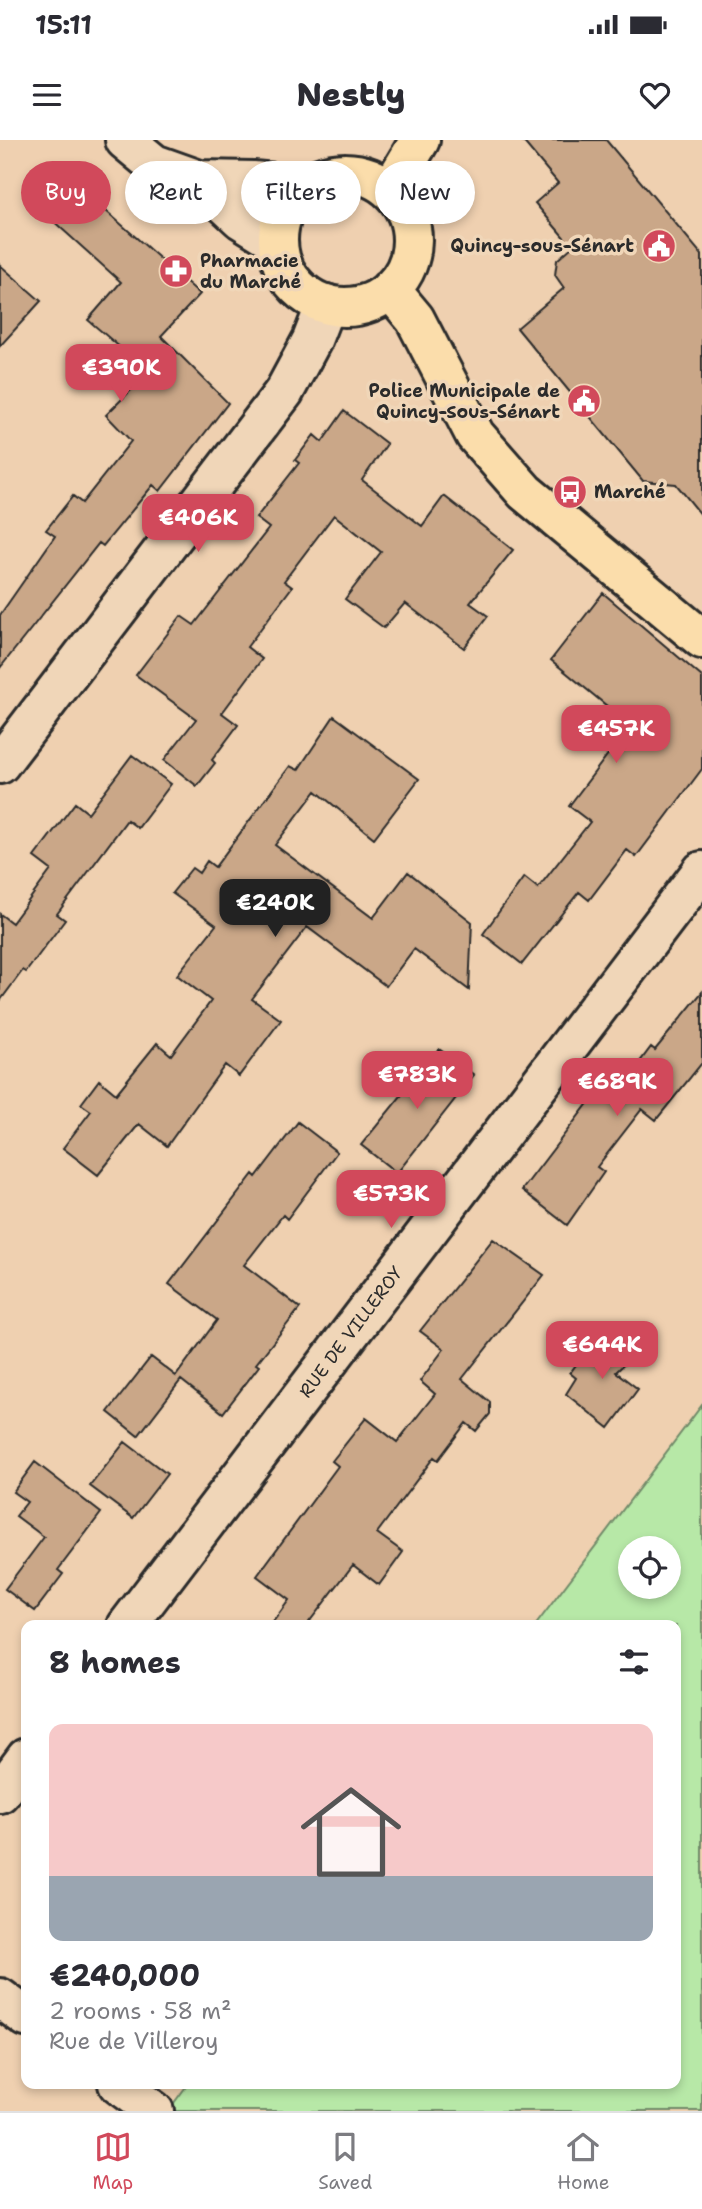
<!DOCTYPE html>
<html lang="en">
<head>
<meta charset="utf-8">
<style>
	body { margin:0; font-family:"Shantell Sans",sans-serif; background:#f2f2f3; color:#2b2b33; height:100vh; display:flex; flex-direction:column; font-size:26px; white-space:nowrap }
	* { box-sizing:border-box; margin:0 }
	p { font-size:23px; color:#7c7c81 }
	.icon { flex:none; width:38px; height:38px; fill:none; stroke:currentColor; stroke-width:2; stroke-linecap:round; stroke-linejoin:round }
	.map { position:relative; flex:1; overflow:hidden }
	.panel { position:absolute; left:21px; top:1480px; width:660px; height:469px; display:flex; flex-direction:column; background:#fff; border-radius:14px; box-shadow:0 4px 10px #0003 }
	.panel>* { flex:none }
	.banner { position:absolute; left:21px; top:21px; width:662px; height:63px; display:flex; gap:14px }
	.fabs { position:absolute; left:618px; top:1396px; display:grid; gap:14px }
	.fabs a { display:grid; place-items:center; width:63px; height:63px; border-radius:50%; background:#fff; box-shadow:0 4px 10px #0003; font-size:35px }
	.price { position:absolute; translate:-50% -60px; padding:0 16px; border-radius:14px; background:#d1495b; color:#fff; font-size:23px; line-height:46px; filter:drop-shadow(0 2px 4px #0008) }
	.price::after { content:''; position:absolute; left:50%; top:42px; width:21px; height:16px; margin-left:-10px; background:inherit; clip-path:polygon(0 0,100% 0,50% 100%) }
	.price.selected { background:#222; color:#fff }
	ul { padding:0; list-style:none }
	li { display:grid; align-content:center; gap:14px; height:371px; padding:0 28px }
	li span { display:grid; place-items:center; height:217px; border-radius:14px; color:#555 }
	li>.icon { margin-inline-start:auto }
	span .icon { width:126px; height:126px; fill:#fffc; stroke-width:1 }
	li b { font-size:30px }
	h2 { display:flex; justify-content:space-between; align-items:center; height:84px; padding:0 28px; font-size:30px }
	.tag { padding:0 24px; border-radius:32px; background:#fff; box-shadow:0 4px 10px #0003; font-size:24px; line-height:63px }
	.tag.selected { background:#d1495b; color:#fff }
	.status { display:flex; justify-content:space-between; align-items:center; height:49px; padding:0 35px; background:#fff; direction:ltr }
	.status svg { height:19px; fill:currentColor }
	header { display:flex; justify-content:space-between; align-items:center; height:91px; padding:0 28px; background:#fff; font-size:32px; font-weight:800 }
	.menu { display:flex; justify-content:space-around; align-items:center; height:98px; border-top:2px solid #e1e1e2; background:#fff; font-size:19px; color:#7c7c81 }
	.menu a { display:grid; justify-items:center; gap:4px }
	.menu .selected { color:#d1495b }
	.map>svg:first-child { display:block }
	.green { fill:#b7e8a7; stroke:#718a69; stroke-width:2; fill-rule:evenodd }
	.building { fill:#caa788; stroke:#2b2b2b; stroke-width:2 }
	.lines { fill:none; stroke-linecap:round; stroke-linejoin:round }
	.minor-casing { stroke:#2b2b2b; stroke-width:44 }
	.major-casing { stroke:#2b2b2b; stroke-width:44 }
	.minor { stroke:#f0d6b8; stroke-width:38 }
	.major { stroke:#fbddab; stroke-width:38 }
	.labels { text-anchor:middle; dominant-baseline:central; stroke-width:7; stroke-linejoin:round; paint-order:stroke }
	.poi-label { font-size:18px; font-weight:bold; fill:#2b2b2b; stroke:#f0d6b8; text-anchor:end }
	.street-label { font-size:18px; fill:#2b2b2b; stroke:#f0d6b8 }
</style>
</head>
<body>
<div class="status"><b>15:11</b><svg viewBox="0 0 49 12"><path d="M0 12V9h3v3zM5 12V6h3v6zM10 12V3h3v9zM15 12V0h3v12zM26 1h20v11H26zM47 4h2v5h-2z"/></svg></div>
<header><svg class="icon" aria-label="menu" viewBox="0 0 24 24"><path d="M4 6h16M4 12h16M4 18h16"/></svg>Nestly<svg class="icon" aria-label="heart" viewBox="0 0 24 24"><path d="M12 20l-8-8c-3-5 5-10 8-4 3-6 11-1 8 4z"/></svg></header>
<div class="map">
<svg width="702" height="1971" viewBox="0 0 702 1971">
	<rect width="100%" height="100%" fill="#efd0b0"/>
	<filter id="ink" filterUnits="userSpaceOnUse"><feTurbulence type="fractalNoise" baseFrequency=".0143" numOctaves="2"/><feDisplacementMap in="SourceGraphic" scale="14" xChannelSelector="R" yChannelSelector="G"/><feConvolveMatrix kernelMatrix="1 2 1 2 8 2 1 2 1" color-interpolation-filters="sRGB"/></filter>
	<g filter="url(#ink)">
		<path class="green" d="M702,1265V1971H168L188,1944H676V1486H535ZM630,1409H668V1447H630Z"/>
		<path class="building" d="M522,0H606L702,115V376L676,344L643,341L517,188L564,148L555,135L557,120L572,107L535,63L558,43Z
			M70,39L200,154L161,196L228,263L160,351L153,345L103,406L99,403L0,528V475L55,396L46,390L73,356L82,363L131,301L106,275L149,232L88,180L121,142L41,70Z
			M0,125L41,161L0,206Z
			M344,271L387,304L362,340L422,386L444,356L513,410L470,463L488,476L464,508L405,463L384,488L345,459L381,412L334,375L284,441L292,447L247,507L262,519L222,573L238,585L212,620L215,623L197,646L164,620L196,579L136,535L181,476L194,485L269,388L256,378L299,323L295,320L314,295L322,302Z
			M603,453L702,537V629L636,717L627,710L589,760L579,752L522,824L483,794L524,737L538,748L590,682L569,666L630,585L551,520Z
			M334,576L419,639L374,698L316,651L275,705L373,778L408,732L472,782L469,850L414,809L386,846L307,787L252,859L281,880L239,936L225,925L167,1006L139,984L98,1035L63,1008L91,971L81,964L99,940L116,954L157,903L171,915L211,861L177,835L216,785L172,753L192,728L199,733L207,721L215,727L290,626L298,630Z
			M132,615L171,644L138,688L127,680L57,774L65,780L26,832L23,830L0,861V774L12,783L51,730L34,717L75,663L88,673Z
			M702,852V923L656,980L642,969L597,1027L604,1032L567,1085L522,1050L596,953L609,963L651,907L655,910Z
			M439,909L474,935L397,1033L361,1005Z
			M298,982L337,1012L287,1079L283,1075L244,1125L300,1168L256,1224L259,1226L223,1273L181,1240L138,1296L108,1272L151,1217L176,1236L217,1180L169,1144L253,1034L256,1037Z
			M493,1099L544,1135L462,1239L490,1262V1274L476,1291L466,1283L438,1320L434,1317L377,1393L403,1412L379,1445L353,1425L306,1486H270L289,1460L257,1436L338,1326L332,1321L366,1278L397,1302L435,1254L420,1241L444,1209L420,1191Z
			M600,1192L633,1216L616,1232L638,1249L609,1288L566,1254L576,1238L570,1233Z
			M125,1302L167,1334L133,1378L90,1346Z
			M35,1322L101,1373L58,1430L63,1434L35,1471L5,1449L44,1397L16,1376L27,1362L13,1352Z"/>
		<g class="lines">
			<g class="minor-casing">
				<path id="minor" d="M125,0L154,24L199,40L253,41L305,46
					M199,40L241,79L278,102
					M0,624L284,252L312,200L326,164
					M127,1486L702,731
					M0,1653L26,1618
					M0,1858L26,1877
					M118,1944L154,1971"/>
			</g>
			<g class="major-casing">
				<path id="major" d="M278 100a67 67 0 1 1 134 0a67 67 0 1 1-134 0Z
					M390,50L420,0
					M390,149L415,179L475,295L525,352L702,499"/>
			</g>
			<use href="#minor" class="minor"/>
			<use href="#major" class="major"/>
		</g>
	</g>
	<defs>
		<g id="civic-disc" transform="scale(1.75)"><circle r="9.5" fill="#d1495b" stroke="#f0d6b8"/><path d="M-.6-6.5H3V-4.5H.6V-3L4-1V1h2V6H-6V1h2V-1L-.6-3ZM-1.2 2.5V6h2.4V2.5Z" fill="#fff"/></g>
		<g id="pharmacy-disc" transform="scale(1.75)"><circle r="9.5" fill="#d1495b" stroke="#f0d6b8"/><path d="M-2-6h4v4h4v4h-4v4h-4v-4h-4v-4h4Z" fill="#fff"/></g>
		<g id="bus-disc" transform="scale(1.75)"><circle r="9.5" fill="#d1495b" stroke="#f0d6b8"/><path d="M-5-6H5V4H4V6H2V4H-2V6H-4V4H-5ZM-3.5-4V0h7V-4ZM-3.5 1.2v1.5H-2V1.2ZM2 1.2v1.5H3.5V1.2Z" fill="#fff"/></g>
	</defs>
	<g fill-rule="evenodd">
		<use href="#civic-disc" x="659" y="106"/>
		<use href="#pharmacy-disc" x="176" y="131"/>
		<use href="#civic-disc" x="584" y="261"/>
		<use href="#bus-disc" x="570" y="352"/>
	</g>
	<g class="labels">
		<g class="poi-label">
			<text x="634" y="106">Quincy-sous-Sénart</text>
			<text x="200" y="121" text-anchor="start">Pharmacie<tspan x="200" dy="21">du Marché</tspan></text>
			<text x="560" y="251">Police Municipale de<tspan x="560" dy="21">Quincy-Sous-Sénart</tspan></text>
			<text x="594" y="352" text-anchor="start">Marché</text>
		</g>
		<g class="street-label">
			<text transform="translate(351 1192) rotate(-53)">RUE DE VILLEROY</text>
		</g>
	</g>
</svg>
<div class="fabs">
<a><svg class="icon" aria-label="locate" viewBox="0 0 24 24"><circle cx="12" cy="12" r="6"/><path d="M12 2v4M12 18v4M2 12h4M18 12h4"/></svg></a>
</div>
<b class="price" style="left:121px;top:264px">€390K</b>
<b class="price" style="left:198px;top:414px">€406K</b>
<b class="price" style="left:616px;top:625px">€457K</b>
<b class="price selected" style="left:275px;top:799px">€240K</b>
<b class="price" style="left:417px;top:971px">€783K</b>
<b class="price" style="left:617px;top:978px">€689K</b>
<b class="price" style="left:391px;top:1090px">€573K</b>
<b class="price" style="left:602px;top:1241px">€644K</b>
<div class="banner">
<a class="tag selected">Buy</a>
<a class="tag">Rent</a>
<a class="tag">Filters</a>
<a class="tag">New</a>
</div>
<section class="panel">
<h2>8 homes<svg class="icon" aria-label="filters" viewBox="0 0 24 24"><path d="M4 7h16M4 17h16"/><circle cx="9" cy="7" r="2"/><circle cx="15" cy="17" r="2"/></svg></h2>
<ul>
<li><span style="background:linear-gradient(#f6c9c9 70%,#9aa5b1 0)"><svg class="icon" aria-label="home" viewBox="0 0 24 24"><path d="M3 11l9-7 9 7M6 9v11h12V9"/></svg></span><div><b>€240,000</b><p>2 rooms · 58 m²</p><p>Rue de Villeroy</p></div></li>
</ul>
</section>
</div>
<nav class="menu">
<a class="selected"><svg class="icon" aria-label="map" viewBox="0 0 24 24"><path d="M3 6l6-2 6 2 6-2v14l-6 2-6-2-6 2zM9 4v14M15 6v14"/></svg>Map</a>
<a><svg class="icon" aria-label="saved" viewBox="0 0 24 24"><path d="M7 4h10v16l-5-4-5 4z"/></svg>Saved</a>
<a><svg class="icon" aria-label="home" viewBox="0 0 24 24"><path d="M3 11l9-7 9 7M6 9v11h12V9"/></svg>Home</a>
</nav>
</body>
</html>
